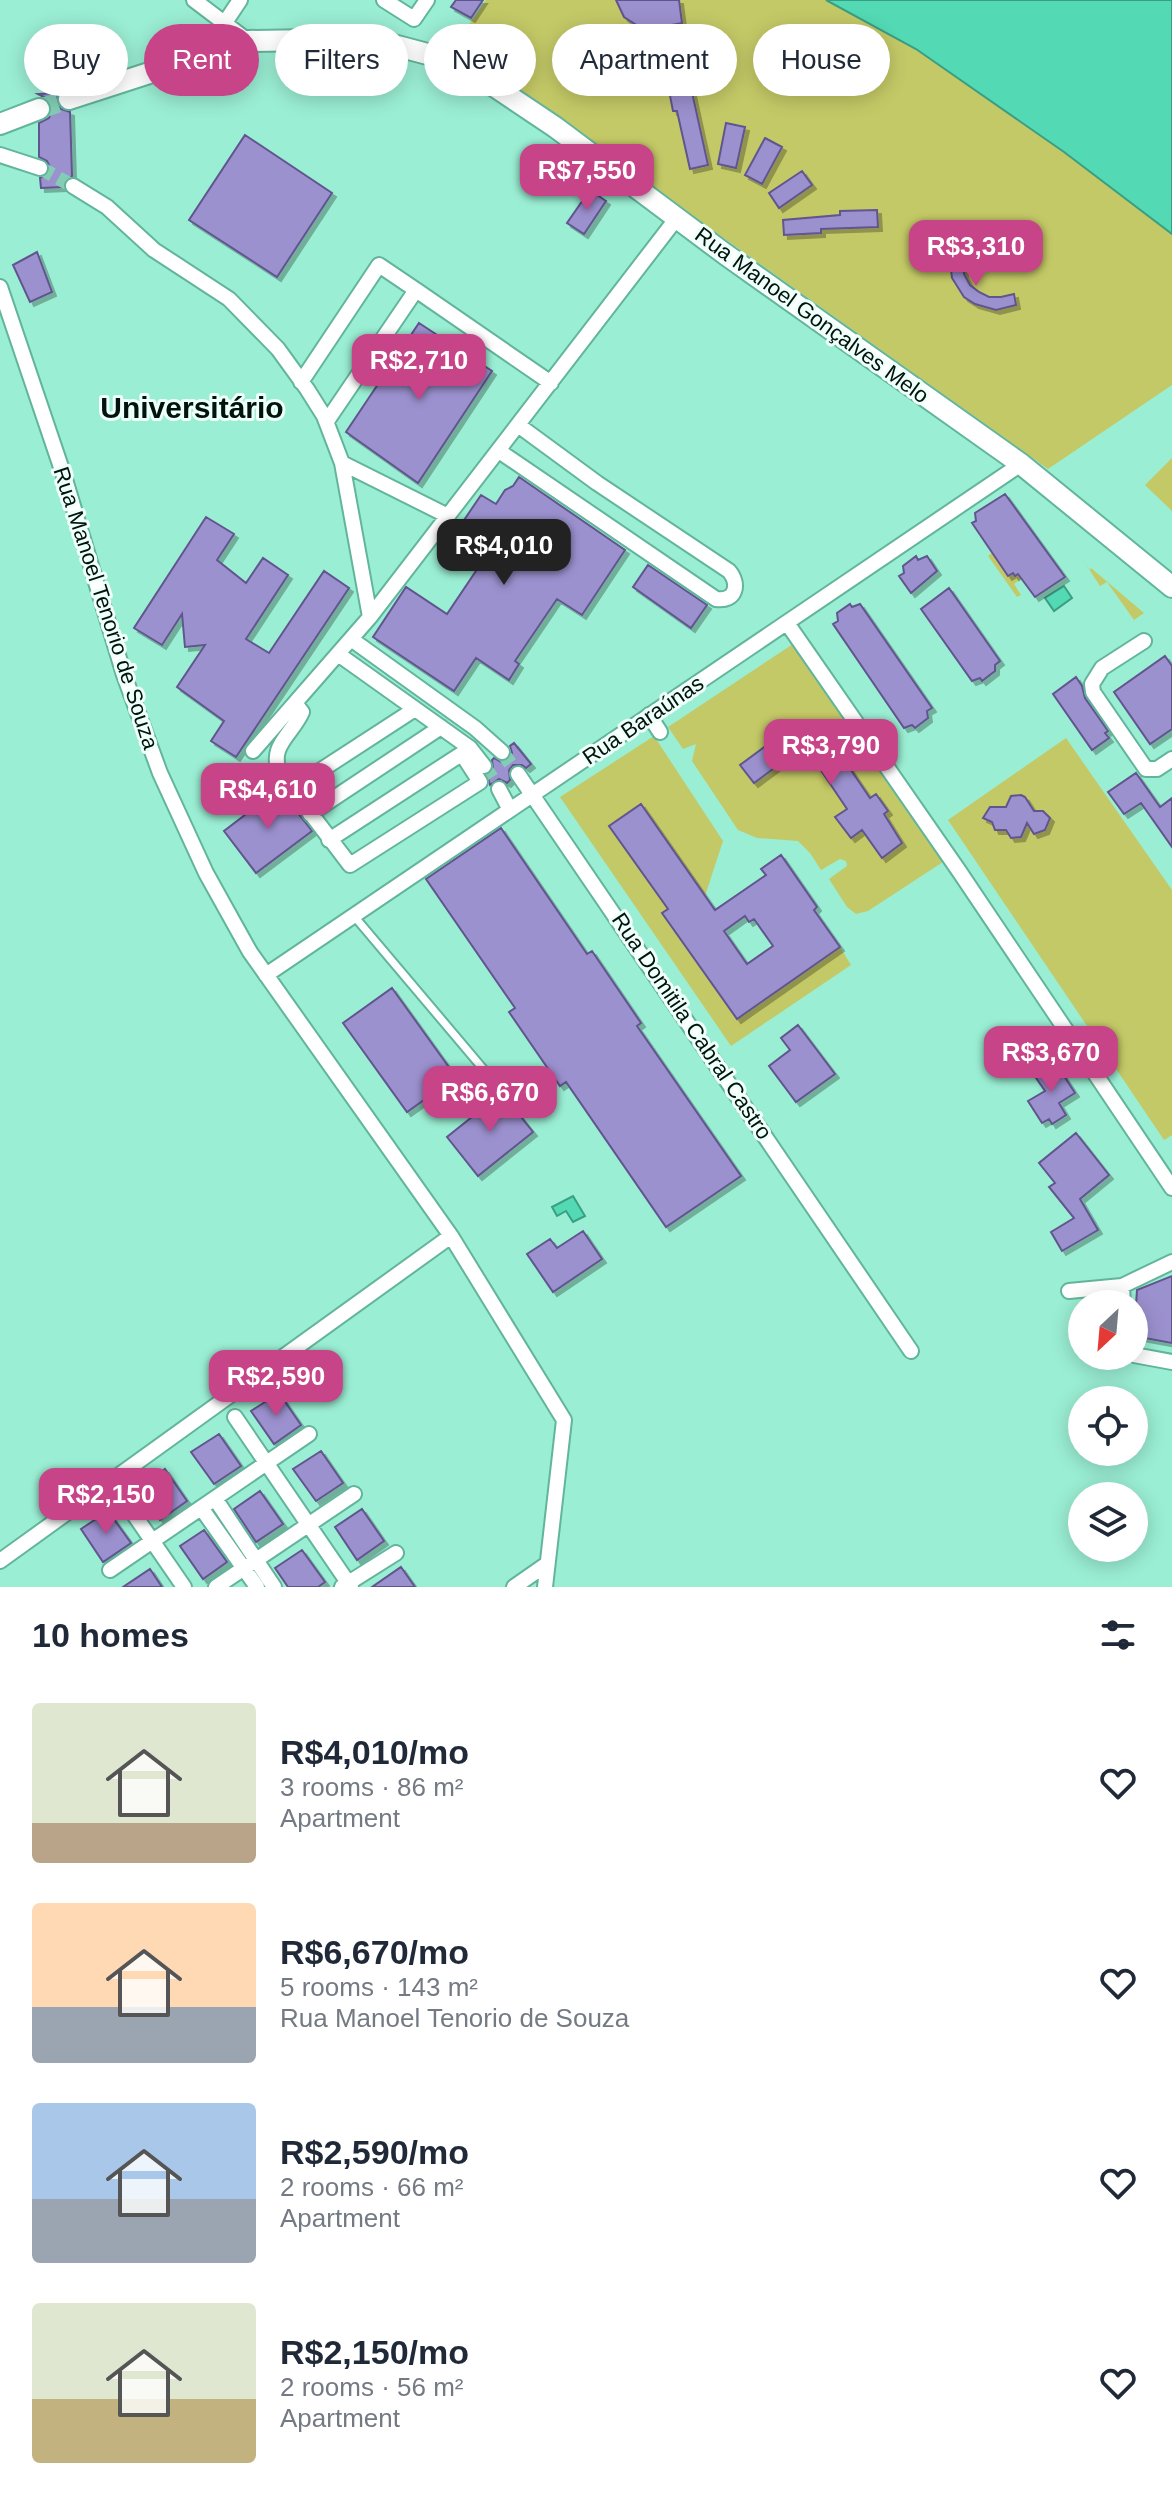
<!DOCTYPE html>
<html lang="en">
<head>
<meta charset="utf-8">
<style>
	body { margin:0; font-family:Arial,sans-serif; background:#f6f6f7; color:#1f2937; height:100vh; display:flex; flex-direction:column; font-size:30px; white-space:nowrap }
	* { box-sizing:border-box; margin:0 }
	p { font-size:26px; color:#747a83 }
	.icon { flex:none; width:44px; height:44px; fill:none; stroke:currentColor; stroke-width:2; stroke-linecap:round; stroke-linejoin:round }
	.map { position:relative; height:1587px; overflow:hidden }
	.sheet { display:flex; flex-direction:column; background:#fff; flex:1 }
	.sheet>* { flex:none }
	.banner { position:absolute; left:24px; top:24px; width:1124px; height:72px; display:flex; gap:16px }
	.needle { width:52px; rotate:206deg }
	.buttons { position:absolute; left:1068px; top:1290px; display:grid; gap:16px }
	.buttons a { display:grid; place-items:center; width:80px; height:80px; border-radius:50%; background:#fff; box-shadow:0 4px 20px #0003; font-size:40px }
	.price { position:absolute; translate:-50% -68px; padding:0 18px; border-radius:16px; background:#c84489; color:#fff; font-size:26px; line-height:52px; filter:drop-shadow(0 2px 4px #0008) }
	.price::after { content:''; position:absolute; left:50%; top:48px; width:24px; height:18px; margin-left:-12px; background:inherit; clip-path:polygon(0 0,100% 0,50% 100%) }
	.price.current { background:#222; color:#fff }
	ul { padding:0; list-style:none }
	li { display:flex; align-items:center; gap:24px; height:200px; padding:0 32px }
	li span { display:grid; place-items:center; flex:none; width:224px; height:160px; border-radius:8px; color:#555 }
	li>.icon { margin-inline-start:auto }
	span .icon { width:96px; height:96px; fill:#fffc; stroke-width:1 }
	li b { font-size:34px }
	h2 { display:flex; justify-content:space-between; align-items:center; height:96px; padding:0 32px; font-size:34px }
	.pill { padding:0 28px; border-radius:36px; background:#fff; box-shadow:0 4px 20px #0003; font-size:28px; line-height:72px }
	.pill.current { background:#c84489; color:#fff }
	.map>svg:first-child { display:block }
	.green { fill:#c4c967 }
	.water { fill:#53d9b4; stroke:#3a9e82; stroke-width:2 }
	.building { fill:#9c91cf; stroke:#61558e; stroke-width:2; fill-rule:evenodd; filter:url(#shadow) }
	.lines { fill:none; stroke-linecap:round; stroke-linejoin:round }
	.street-tunnel { stroke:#83cdb5; stroke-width:14; stroke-dasharray:14 7; stroke-linecap:butt }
	.secondary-tunnel { stroke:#83cdb5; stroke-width:20; stroke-dasharray:20 10; stroke-linecap:butt }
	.lane-casing { stroke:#62b59c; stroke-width:11 }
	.street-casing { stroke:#62b59c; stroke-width:18 }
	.secondary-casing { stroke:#62b59c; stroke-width:24 }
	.lane { stroke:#fff; stroke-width:7 }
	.street { stroke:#fff; stroke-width:14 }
	.secondary { stroke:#fff; stroke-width:20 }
	.labels { text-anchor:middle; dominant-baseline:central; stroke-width:6; stroke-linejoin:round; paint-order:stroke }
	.street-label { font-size:22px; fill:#00130c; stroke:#effff9 }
	.district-label { font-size:30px; font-weight:bold; fill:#00130c; stroke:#effff9 }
</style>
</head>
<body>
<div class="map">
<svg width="1172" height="1587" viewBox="0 0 1172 1587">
	<defs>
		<filter id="shadow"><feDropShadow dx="4" dy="4" stdDeviation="0" flood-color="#0004"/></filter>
	</defs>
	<rect width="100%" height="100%" fill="#9aeed3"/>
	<path class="green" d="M486,0H826L916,49L1064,152L1172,234V385L1048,469L454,46Z
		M1172,458V511L1145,485Z
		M1032,530L1053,560L1045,565L1043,563L1014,584L1021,595L1017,597L988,556L993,552L1015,576Z
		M1083,560L1090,570L1091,568L1144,613L1134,620L1107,582L1100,586Z
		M793,644L946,860L868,911L856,914L847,907L829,879L847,866L846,861L840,859L821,870L810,853L798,841L757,838L738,830L692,761L696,744L683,749L668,727Z
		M654,736L723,841L705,896L610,826L668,909L662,914L737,1019L840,947L851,965L731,1046L560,797Z
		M1066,738L1172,890V1135L1164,1140L948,820Z"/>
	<path class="water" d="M826,0H1172V234L1064,152L916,49Z
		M1064,586L1072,598L1054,611L1045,598Z
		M573,1196L585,1216L573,1222L566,1211L557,1216L552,1207Z"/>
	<path class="building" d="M456,0H483L471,18L451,7Z
		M616,0H679L682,23L656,28L638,26L624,17Z
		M686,65L708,165L690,169L677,111H673L665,70Z
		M58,93L57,104L61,109L70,112L72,176L65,180L63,187L41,188L40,178L47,175L50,167L47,161L39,157V123L49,118L52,110L48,99L38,94Z
		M726,123L745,127L736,168L718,164Z
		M245,135L332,193L277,277L189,220Z
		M765,138L782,147L762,184L745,175Z
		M802,171L812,185L779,208L769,193Z
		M590,190L606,201L584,234L567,223Z
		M877,210L878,227L821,229V233L784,235L783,220L840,215V211Z
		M37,252L52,292L30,302L13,265Z
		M949,255L963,256L964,274L970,285L979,292L989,297H1001L1014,294L1016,305L996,310L975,304L964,297L952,278Z
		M419,323L492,371L418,483L346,432Z
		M519,477L625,550L582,615L557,599L515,661L519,664L509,680L476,658L454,691L373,637L406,587L447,614L488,553L456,532L481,495L496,504L505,490L513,486Z
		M1005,494L1065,577L1035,597L1018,574L1015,576L1013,573L1008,576L972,523L976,521L975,513Z
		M206,517L234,534L217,560L246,583L263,558L288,575L246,639L269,653L324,571L349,588L236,757L211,741L224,721L177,687L205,645L185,647L182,614L162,645L134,628Z
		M916,556L918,560L927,556L937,571L911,593L899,576L904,573L903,566Z
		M648,565L707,605L691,628L633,587Z
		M949,588L1000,661L995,665V671L982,681L980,678L972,681L921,609Z
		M850,604L852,607L860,604L932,708L927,711L928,718L915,728L912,725L904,728L833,624L838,621L837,613Z
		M1165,656L1172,666V729L1150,744L1114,692Z
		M1076,677L1082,686L1085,698L1108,731L1105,733L1109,738L1092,750L1053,694Z
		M783,733L834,745L870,798L876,794L888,811L884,814L902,843L882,858L862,830L851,838L835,817L847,809L816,763L788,758L754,783L740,765Z
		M514,743L531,764L526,768L522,765H513L509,770L510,780L507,783L499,779L490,785L487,775L493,769L492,760L494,758L501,762L509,759L512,753L510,746Z
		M1136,773L1160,807L1172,798V847L1141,803L1124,814L1108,792Z
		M279,789L312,831L256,873L224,831Z
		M1021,795L1025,797L1034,811H1043L1050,818L1045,830L1034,834L1027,823L1021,837L1011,838L1006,830H995L992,822L983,818L990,807H1006L1011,796Z
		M641,804L715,910L766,875L761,869L781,855L817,907L814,910L840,947L737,1019L662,913L668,909L609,826ZM745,916L749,922L754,919L773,946L747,964L724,931Z
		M501,828L587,954L592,951L641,1023L637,1026L741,1176L666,1227L566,1082L560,1086L509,1012L515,1008L426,879Z
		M392,988L456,1077L407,1112L343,1023Z
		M798,1025L835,1074L796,1102L769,1066L790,1050L781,1038Z
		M1055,1062L1075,1093L1059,1103L1066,1115L1052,1124L1049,1119L1042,1123L1028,1101L1045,1091L1034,1075Z
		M502,1093L533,1132L478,1176L447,1137Z
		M1076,1133L1109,1175L1080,1199L1098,1230L1062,1251L1051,1232L1074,1218L1049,1187L1055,1183L1039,1163Z
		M583,1231L602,1259L553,1292L527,1254L550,1239L557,1248Z
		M1172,1276V1343L1134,1336L1137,1290Z
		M279,1393L301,1425L274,1444L251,1411Z
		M219,1434L241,1466L214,1484L191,1452Z
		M321,1451L343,1483L316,1501L293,1469Z
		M165,1469L187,1501L160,1520L138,1487Z
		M260,1491L283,1524L256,1542L234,1509Z
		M362,1509L384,1541L357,1560L335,1527Z
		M108,1511L131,1543L103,1562L81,1529Z
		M204,1530L227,1562L203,1579L180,1546Z
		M302,1550L325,1582L318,1587H288L275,1568Z
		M401,1567L415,1587H372Z
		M150,1569L162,1587H123Z"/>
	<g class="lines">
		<path class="street-tunnel" d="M40,168L73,186
			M502,752L518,774
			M484,766L499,789"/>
		<path class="secondary-tunnel" d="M39,109L69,99"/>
		<g class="lane-casing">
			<path id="lane" d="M354,916L490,1077"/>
		</g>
		<g class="street-casing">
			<path id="street" d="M194,0L248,41
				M384,0L414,19L427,0
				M224,24L240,0
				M0,155L40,168
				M73,186L107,207L154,250L229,299L278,349L307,389L324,416L342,463L370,617
				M0,287L64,476L124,675L160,773L206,873L250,952L451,1236L564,1420L545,1587
				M301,382L379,265L416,290
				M327,421L416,290L551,383
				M499,451L716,599C736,602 740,584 729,571L597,483L518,425
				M342,463L448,516
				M787,623L959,871L1172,1188
				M351,639L475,728L502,752
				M1144,641L1102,668L1092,684L1093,692L1146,769H1157L1172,759
				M338,654L470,748L484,766
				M295,703L302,712C292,735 268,746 280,773L350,865L480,782L462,754
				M649,715L660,732
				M253,751L370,617L676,219
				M518,774L911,1351
				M292,789L415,709
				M499,789L510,810
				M310,814L441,727
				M329,840L469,749
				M266,975L1021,464
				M1122,1286L1123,1304
				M1069,1291L1122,1286L1172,1262
				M1134,1355L1172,1362
				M235,1417L351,1587
				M122,1497L184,1587
				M216,1500L274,1587
				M202,1509L257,1587
				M0,1561L451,1236
				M110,1570L309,1434
				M216,1587L354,1494
				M342,1587L396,1553
				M514,1587L547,1564"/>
		</g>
		<g class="secondary-casing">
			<path id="secondary" d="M69,99L248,41L371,39L450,60L479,76L555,127L725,254L1021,464L1172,587
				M0,124L39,109"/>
		</g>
		<use href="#lane" class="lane"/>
		<use href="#street" class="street"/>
		<use href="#secondary" class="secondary"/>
	</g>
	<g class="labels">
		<g class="street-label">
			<text transform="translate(812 315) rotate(36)">Rua Manoel Gonçalves Melo</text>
			<text transform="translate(106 608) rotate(72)">Rua Manoel Tenorio de Souza</text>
			<text transform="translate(643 720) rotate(-34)">Rua Baraúnas</text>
			<text transform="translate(692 1026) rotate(56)">Rua Domitila Cabral Castro</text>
		</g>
		<g class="district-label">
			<text x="192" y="407">Universitário</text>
		</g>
	</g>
</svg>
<div class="buttons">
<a><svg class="needle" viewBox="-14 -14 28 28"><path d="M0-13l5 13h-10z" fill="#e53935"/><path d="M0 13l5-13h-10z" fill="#747a83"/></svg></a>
<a><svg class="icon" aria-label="locate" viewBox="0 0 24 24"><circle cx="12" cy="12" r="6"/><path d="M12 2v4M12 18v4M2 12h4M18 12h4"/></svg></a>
<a><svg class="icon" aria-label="layers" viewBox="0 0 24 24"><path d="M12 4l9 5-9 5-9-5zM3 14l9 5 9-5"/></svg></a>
</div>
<b class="price" style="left:587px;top:212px">R$7,550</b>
<b class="price" style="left:976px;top:288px">R$3,310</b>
<b class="price" style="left:419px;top:402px">R$2,710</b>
<b class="price current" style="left:504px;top:587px">R$4,010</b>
<b class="price" style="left:831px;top:787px">R$3,790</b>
<b class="price" style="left:268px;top:831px">R$4,610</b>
<b class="price" style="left:1051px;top:1094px">R$3,670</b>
<b class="price" style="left:490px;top:1134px">R$6,670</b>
<b class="price" style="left:276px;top:1418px">R$2,590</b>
<b class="price" style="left:106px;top:1536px">R$2,150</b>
<div class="banner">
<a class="pill">Buy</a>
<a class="pill current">Rent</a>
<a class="pill">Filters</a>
<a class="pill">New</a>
<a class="pill">Apartment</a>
<a class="pill">House</a>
</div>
</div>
<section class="sheet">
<h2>10 homes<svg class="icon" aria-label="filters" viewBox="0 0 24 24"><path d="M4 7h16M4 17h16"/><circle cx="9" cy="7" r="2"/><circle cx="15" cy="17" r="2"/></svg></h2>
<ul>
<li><span style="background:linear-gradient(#dfe7d0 75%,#b9a48a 0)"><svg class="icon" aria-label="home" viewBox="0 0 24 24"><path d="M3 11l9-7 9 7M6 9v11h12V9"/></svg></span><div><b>R$4,010/mo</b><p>3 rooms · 86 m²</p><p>Apartment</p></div><svg class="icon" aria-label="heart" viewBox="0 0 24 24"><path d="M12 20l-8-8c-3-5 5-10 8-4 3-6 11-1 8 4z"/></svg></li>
<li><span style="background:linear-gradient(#ffd9b3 65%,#9aa5b1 0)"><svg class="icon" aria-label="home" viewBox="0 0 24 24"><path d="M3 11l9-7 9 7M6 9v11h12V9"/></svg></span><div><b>R$6,670/mo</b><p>5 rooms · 143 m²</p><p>Rua Manoel Tenorio de Souza</p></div><svg class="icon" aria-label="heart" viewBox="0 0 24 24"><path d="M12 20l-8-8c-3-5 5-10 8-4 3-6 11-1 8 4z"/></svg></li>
<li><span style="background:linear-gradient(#a9c7e8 60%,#9aa5b1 0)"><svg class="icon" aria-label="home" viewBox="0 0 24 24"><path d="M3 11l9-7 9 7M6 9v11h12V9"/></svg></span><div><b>R$2,590/mo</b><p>2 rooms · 66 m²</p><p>Apartment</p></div><svg class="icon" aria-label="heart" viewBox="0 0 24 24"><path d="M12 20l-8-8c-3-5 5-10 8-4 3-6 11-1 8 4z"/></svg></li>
<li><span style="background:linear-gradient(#dfe7d0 60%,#c2b280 0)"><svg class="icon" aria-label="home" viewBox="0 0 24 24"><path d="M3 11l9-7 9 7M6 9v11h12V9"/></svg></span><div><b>R$2,150/mo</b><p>2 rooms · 56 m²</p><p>Apartment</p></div><svg class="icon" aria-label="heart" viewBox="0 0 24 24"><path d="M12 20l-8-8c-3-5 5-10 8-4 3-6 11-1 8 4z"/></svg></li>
</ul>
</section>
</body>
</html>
